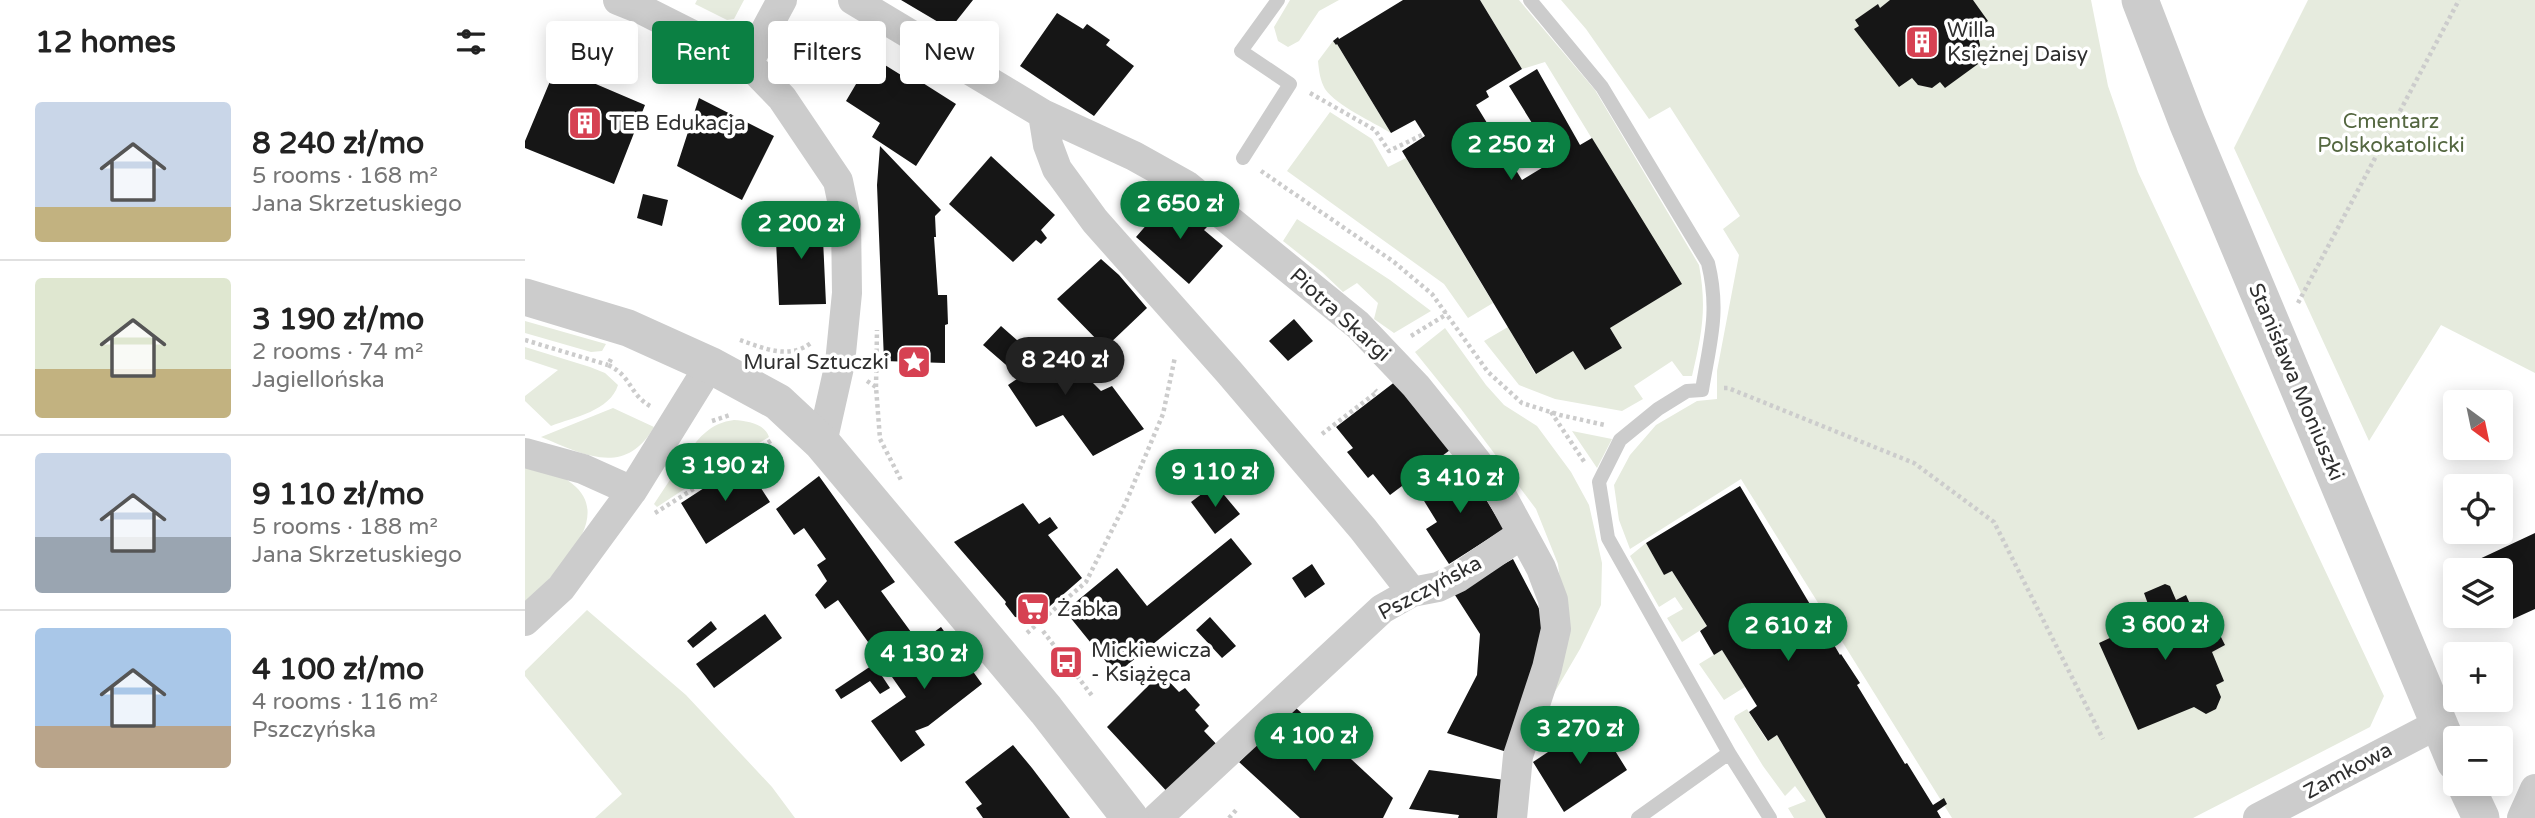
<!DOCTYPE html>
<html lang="en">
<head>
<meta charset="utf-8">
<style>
	body { margin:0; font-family:"Varela Round",sans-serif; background:#f6f6f6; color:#222; height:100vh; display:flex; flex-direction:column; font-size:26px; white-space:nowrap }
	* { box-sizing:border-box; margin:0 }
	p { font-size:23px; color:#767676 }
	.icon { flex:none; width:38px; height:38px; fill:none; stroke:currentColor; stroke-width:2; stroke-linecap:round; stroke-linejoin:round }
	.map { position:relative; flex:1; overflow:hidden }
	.side { display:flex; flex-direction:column; background:#fff; width:525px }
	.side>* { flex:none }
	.hud { position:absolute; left:21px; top:21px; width:665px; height:63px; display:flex; gap:14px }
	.needle { width:46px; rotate:147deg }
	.fabs { position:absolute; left:1918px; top:390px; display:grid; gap:14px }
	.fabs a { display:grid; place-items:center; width:70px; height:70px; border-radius:7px; background:#fff; box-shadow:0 4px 18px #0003; font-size:35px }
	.price { position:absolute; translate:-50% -60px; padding:0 16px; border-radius:24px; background:#0b8043; color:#fff; font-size:23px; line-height:46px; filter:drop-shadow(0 2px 4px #0008) }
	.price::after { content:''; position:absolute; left:50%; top:42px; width:21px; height:16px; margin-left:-10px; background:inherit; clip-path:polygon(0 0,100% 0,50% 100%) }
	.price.current { background:#222; color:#fff }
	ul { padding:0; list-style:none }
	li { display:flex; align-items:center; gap:21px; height:175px; padding:0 35px }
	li+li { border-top:2px solid #e0e0e0 }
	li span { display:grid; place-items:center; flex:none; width:196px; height:140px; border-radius:7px; color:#555 }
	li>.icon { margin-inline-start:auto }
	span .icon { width:84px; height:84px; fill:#fffc; stroke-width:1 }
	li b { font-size:30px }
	h2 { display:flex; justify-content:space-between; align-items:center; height:84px; padding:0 35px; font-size:30px }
	.chip { padding:0 24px; border-radius:7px; background:#fff; box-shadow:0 4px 18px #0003; font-size:24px; line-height:63px }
	.chip.current { background:#0b8043; color:#fff }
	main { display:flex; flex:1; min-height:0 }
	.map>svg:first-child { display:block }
	.green { fill:#e6ebde }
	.building { fill:#161616 }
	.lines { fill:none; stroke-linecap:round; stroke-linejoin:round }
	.path { stroke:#ccc; stroke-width:4.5; stroke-dasharray:3.5 3.5; stroke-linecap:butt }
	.service { stroke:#ccc; stroke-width:14 }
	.minor { stroke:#ccc; stroke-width:30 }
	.tertiary { stroke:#ccc; stroke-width:37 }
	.labels { text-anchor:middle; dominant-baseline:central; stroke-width:7; stroke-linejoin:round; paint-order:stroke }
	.poi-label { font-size:21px; fill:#2f2f2f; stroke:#fff; text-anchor:start }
	.park-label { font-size:21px; fill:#546740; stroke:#fff }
	.street-label { font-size:21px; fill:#2f2f2f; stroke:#fff }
</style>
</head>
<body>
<main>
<section class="side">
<h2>12 homes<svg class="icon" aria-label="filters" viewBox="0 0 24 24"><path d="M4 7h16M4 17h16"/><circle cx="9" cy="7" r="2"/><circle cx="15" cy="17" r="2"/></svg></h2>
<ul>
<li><span style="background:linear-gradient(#c9d6e8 75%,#c2b280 0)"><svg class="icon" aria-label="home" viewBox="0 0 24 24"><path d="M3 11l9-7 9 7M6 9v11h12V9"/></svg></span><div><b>8 240 zł/mo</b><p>5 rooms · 168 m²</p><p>Jana Skrzetuskiego</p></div></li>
<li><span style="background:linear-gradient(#dfe7d0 65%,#c2b280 0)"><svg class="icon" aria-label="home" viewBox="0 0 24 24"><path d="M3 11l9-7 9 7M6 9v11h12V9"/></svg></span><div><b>3 190 zł/mo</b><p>2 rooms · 74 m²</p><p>Jagiellońska</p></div></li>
<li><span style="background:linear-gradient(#c9d6e8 60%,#9aa5b1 0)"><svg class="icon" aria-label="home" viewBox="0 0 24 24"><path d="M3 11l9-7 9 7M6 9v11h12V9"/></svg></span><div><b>9 110 zł/mo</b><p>5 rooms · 188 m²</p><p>Jana Skrzetuskiego</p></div></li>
<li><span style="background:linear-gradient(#a9c7e8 70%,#b9a48a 0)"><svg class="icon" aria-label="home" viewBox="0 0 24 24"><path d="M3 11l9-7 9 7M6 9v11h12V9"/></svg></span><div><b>4 100 zł/mo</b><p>4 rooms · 116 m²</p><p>Pszczyńska</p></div></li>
</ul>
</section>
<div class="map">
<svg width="2010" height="818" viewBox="0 0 2010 818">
	<rect width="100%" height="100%" fill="#fff"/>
	<path class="green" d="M172,0H219L209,19L202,20L170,4Z
		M765,0H814L794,11L774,41L763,47L753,41L749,27Z
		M955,0H994L1070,90L1174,265C1182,308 1177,333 1167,376H1158L1147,361L1109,386L1118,399L1097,411L1030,399L994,385L959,341L983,327L1010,374L1048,351L1060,370L1097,348L1085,328L1156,284L1020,62L997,69Z
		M1036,0H1566L1583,86L1613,172L1859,696L1845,727L1668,818H1427L1216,479L1105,549L1094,520L1089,485L1105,455L1131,425L1172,401L1192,399V371L1214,255L1198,229L1215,216L1145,107L1124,119L1061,29Z
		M1783,0H2010V373L1916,325L1844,441L1709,148Z
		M808,41L812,44L866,133C848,122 812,106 800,89C795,80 794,71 793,61Z
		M805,112L847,139L863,167L881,158L968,303L943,318L919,284L762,171Z
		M772,219L865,280L906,311L869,333L849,319L853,303L832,283L818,292L797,272L758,241Z
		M0,321L81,344L77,351L66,352L0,333Z
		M920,328L961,385L979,405L1012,426L1046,472L1064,505L1077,563L1076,605L1055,649L1028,695L1041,631L1033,564L1011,509L936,409L890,352Z
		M0,347L65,367L80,373L93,385C85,411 49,417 26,426L0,401V396L33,370L0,359Z
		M88,408L129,427C100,478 58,454 16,437Z
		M209,420C222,421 239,423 244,437L218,453L162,454C175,436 186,423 209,420Z
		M1047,431L1087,439L1072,468Z
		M177,457L207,458L132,507L129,504L158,460Z
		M0,463C110,492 52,551 0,604Z
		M1121,543L1139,575L1147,571L1182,626L1157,642L1142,618L1158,609L1150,597L1134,607L1105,556Z
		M62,610L161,695L247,787L270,818H70L97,794L0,676V671Z
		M1197,650L1220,687L1199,700L1174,664Z
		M1222,709L1242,741L1252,735L1301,818H1269L1263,808L1281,801L1270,786L1260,796L1238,766L1209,719L1210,716Z"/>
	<path class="building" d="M376,0H448L425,29Z
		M878,0H955L997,69L961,91L964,97L951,105L997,180L1030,160L984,86L1012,69L1055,145L1067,138L1157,284L1085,328L1097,348L1060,370L1048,351L1011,374L877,151L900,136L890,120L866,133L812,44L811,45L808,41L813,37L814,39Z
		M1365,0H1448L1463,21L1451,29L1455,45L1453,53L1448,58L1453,64L1420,88L1415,82L1407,88L1393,85L1387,78L1374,87L1329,29L1334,26L1330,20L1353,4L1355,8Z
		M532,13L558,29L562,24L585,40L581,45L609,66L569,116L495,66Z
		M347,57L376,75L379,71L431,104L391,166L347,137L355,123L321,101Z
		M31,67L120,105L89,184L0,148V141Z
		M174,98L249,136L217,200L152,166Z
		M355,146L416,210L410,216L411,237H409L413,295H422L423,324L420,325V363L359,361L352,185Z
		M466,156L530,215L516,230L522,238L516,244L511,240L488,262L424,204Z
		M118,194L143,200L137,226L112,218Z
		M644,199L662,214L665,211L682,227L679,230L698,246L664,284L611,237Z
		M297,217L301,304L254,305L250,219Z
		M576,259L594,275L622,308L580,348L532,299Z
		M769,319L788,341L763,361L744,341Z
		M476,326L537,380L551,366L576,391L587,386L619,429L568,456L538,415L511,427L483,385L495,377L458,345Z
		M871,381L925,450L865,495L848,474L843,478L822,452L828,448L811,427Z
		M219,462L245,502L181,544L156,503Z
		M936,465L957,493L979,529L924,564L901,529L912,522L896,496Z
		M294,476L370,582L356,591L386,632L353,656L313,600L300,609L290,595L302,581L292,565L301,559L279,528L269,535L251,509Z
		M690,484L715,514L690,534L666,502Z
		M1215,486L1315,655L1316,654L1335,683L1332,685L1380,764L1382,763L1408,805L1419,798L1422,804L1412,811L1416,818H1301L1252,735L1243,741L1224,712L1232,706L1197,650L1189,655L1175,631L1182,626L1147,571L1139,575L1121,543Z
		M498,503L514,524L525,517L533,528L523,535L557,578L509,620L490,617L480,604L481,602L429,542Z
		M2010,533V609L1977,624L1973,616H1976V570H1952L1948,562Z
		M706,538L727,564L591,674L540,611L592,568L622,606Z
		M988,559L1018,616L1015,648L985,753L922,733L952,675L955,634L928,592Z
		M787,564L800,584L780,598L767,578Z
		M1640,584L1645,586L1651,600L1661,595L1681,640L1694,633L1700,645L1687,652L1699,681L1691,685L1696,697L1691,709L1681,714L1669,707L1613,730L1574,643L1628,618L1619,593Z
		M240,614L257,638L189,688L171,664Z
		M685,617L711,646L697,658L671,630Z
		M186,621L192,629L168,648L162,641Z
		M416,627L457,684L403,726L390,731L400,745L376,762L346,721L381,697L360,667Z
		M349,664L365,688L355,694L345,681L316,699L310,690Z
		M636,673L654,692L660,688L675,705L670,710L684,726L679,731L697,750L647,797L582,727Z
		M770,707L868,798L858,818H775L714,762Z
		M1071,720L1102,770L1039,812L1008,762Z
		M488,745L507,768L545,818H458L451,808L457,804L440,782Z
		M904,770L980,780L974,818H933L934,815L884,809Z"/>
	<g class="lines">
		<path class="path" d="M785,93L850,130L864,151L899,134
			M736,171L869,262L907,294L963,372L997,403L1035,415L1080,425
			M1773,303L1934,0
			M886,336L922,314
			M0,340L83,365
			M215,340C238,348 264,360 286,343
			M86,359L83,365C107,376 104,394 125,406
			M342,381L351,387L355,439L376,480
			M351,387L352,330
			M1199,388H1203L1389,463L1469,522L1578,739
			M1026,412L1060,463
			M187,421L205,415
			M797,434L852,392L850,390
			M130,513L247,440
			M518,631L568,697
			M502,633L561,582L601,502L638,414L650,357
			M704,818L712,809"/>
		<path class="service" d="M1005,0L1077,87L1183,263C1195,312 1185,341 1177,390L1162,391L1133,409L1095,440L1074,482L1083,538L1204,753
			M718,158L765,84L716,51L753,0
			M1113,818L1204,753L1245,818"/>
		<path class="minor" d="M93,0L118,10L223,63L257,98L313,181L321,219L322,293L315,363L297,443
			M328,0L518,114L609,156L661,185L833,325L891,386L940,447L973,489L1016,568L1028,600L1031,629L1022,668L993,756L987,818
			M223,63L257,0
			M518,114L523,145L532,169L570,221L704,372L838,529L887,592
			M0,453L58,469L107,491
			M0,621L36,588L107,491L185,365
			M632,818L857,609L887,592L913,587L932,578L997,534
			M1733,818L1913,724
			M1997,818L2010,789"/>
		<path class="tertiary" d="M1615,0L1662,122L1930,762
			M0,297L103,328L185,365L253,402L297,443L521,710L605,818
			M1940,784L1956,818"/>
	</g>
	<defs>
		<g id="building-square" transform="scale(1.75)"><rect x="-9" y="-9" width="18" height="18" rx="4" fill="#d64152" stroke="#fff"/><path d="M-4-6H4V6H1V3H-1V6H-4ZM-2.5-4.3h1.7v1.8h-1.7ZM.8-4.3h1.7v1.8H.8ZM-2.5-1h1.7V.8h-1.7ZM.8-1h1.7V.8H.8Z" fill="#fff"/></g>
		<g id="sight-square" transform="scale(1.75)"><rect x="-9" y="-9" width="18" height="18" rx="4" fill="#d64152" stroke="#fff"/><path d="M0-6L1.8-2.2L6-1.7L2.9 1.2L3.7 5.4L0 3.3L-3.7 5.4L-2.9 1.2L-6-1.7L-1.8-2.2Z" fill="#fff"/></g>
		<g id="supermarket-square" transform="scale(1.75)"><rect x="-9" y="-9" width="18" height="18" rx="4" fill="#d64152" stroke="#fff"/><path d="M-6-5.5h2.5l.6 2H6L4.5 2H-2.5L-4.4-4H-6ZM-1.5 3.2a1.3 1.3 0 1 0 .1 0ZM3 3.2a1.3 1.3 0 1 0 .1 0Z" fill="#fff"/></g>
		<g id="bus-square" transform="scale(1.75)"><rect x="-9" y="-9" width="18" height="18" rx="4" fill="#d64152" stroke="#fff"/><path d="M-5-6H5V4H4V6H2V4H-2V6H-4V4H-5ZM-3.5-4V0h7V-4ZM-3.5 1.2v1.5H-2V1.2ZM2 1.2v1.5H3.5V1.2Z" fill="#fff"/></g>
	</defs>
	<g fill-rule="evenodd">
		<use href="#building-square" x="1397" y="42"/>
		<use href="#building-square" x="60" y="123"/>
		<use href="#sight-square" x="389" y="362"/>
		<use href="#supermarket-square" x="508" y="609"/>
		<use href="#bus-square" x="541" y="662"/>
	</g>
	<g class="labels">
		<g class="poi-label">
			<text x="1422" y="30">Willa<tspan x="1422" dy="24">Księżnej Daisy</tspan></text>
			<text x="84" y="123">TEB Edukacja</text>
			<text x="364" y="362" text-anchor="end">Mural Sztuczki</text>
			<text x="532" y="609">Żabka</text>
			<text x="566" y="650">Mickiewicza<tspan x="566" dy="24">- Książęca</tspan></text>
		</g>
		<g class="park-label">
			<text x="1866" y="121">Cmentarz<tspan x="1866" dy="24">Polskokatolicki</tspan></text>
		</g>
		<g class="street-label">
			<text transform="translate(815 315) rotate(42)">Piotra Skargi</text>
			<text transform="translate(1771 382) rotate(67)">Stanisława Moniuszki</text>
			<text transform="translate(905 588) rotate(-28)">Pszczyńska</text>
			<text transform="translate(1823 771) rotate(-28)">Zamkowa</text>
		</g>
	</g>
</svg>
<div class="fabs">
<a><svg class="needle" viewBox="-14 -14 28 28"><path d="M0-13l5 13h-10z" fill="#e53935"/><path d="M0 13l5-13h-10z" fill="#767676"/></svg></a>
<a><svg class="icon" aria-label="locate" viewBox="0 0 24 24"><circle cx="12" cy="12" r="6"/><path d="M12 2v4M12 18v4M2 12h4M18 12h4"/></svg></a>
<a><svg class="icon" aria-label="layers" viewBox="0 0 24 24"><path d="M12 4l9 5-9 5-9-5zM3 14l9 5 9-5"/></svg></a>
<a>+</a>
<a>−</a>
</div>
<b class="price" style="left:986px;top:182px">2 250 zł</b>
<b class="price" style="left:655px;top:241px">2 650 zł</b>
<b class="price" style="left:276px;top:261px">2 200 zł</b>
<b class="price current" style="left:540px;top:397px">8 240 zł</b>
<b class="price" style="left:200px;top:503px">3 190 zł</b>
<b class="price" style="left:690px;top:509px">9 110 zł</b>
<b class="price" style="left:935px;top:515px">3 410 zł</b>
<b class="price" style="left:1640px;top:662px">3 600 zł</b>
<b class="price" style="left:1263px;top:663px">2 610 zł</b>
<b class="price" style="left:399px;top:691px">4 130 zł</b>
<b class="price" style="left:1055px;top:766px">3 270 zł</b>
<b class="price" style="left:789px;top:773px">4 100 zł</b>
<div class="hud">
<a class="chip">Buy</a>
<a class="chip current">Rent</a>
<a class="chip">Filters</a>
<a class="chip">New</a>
</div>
</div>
</main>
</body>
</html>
